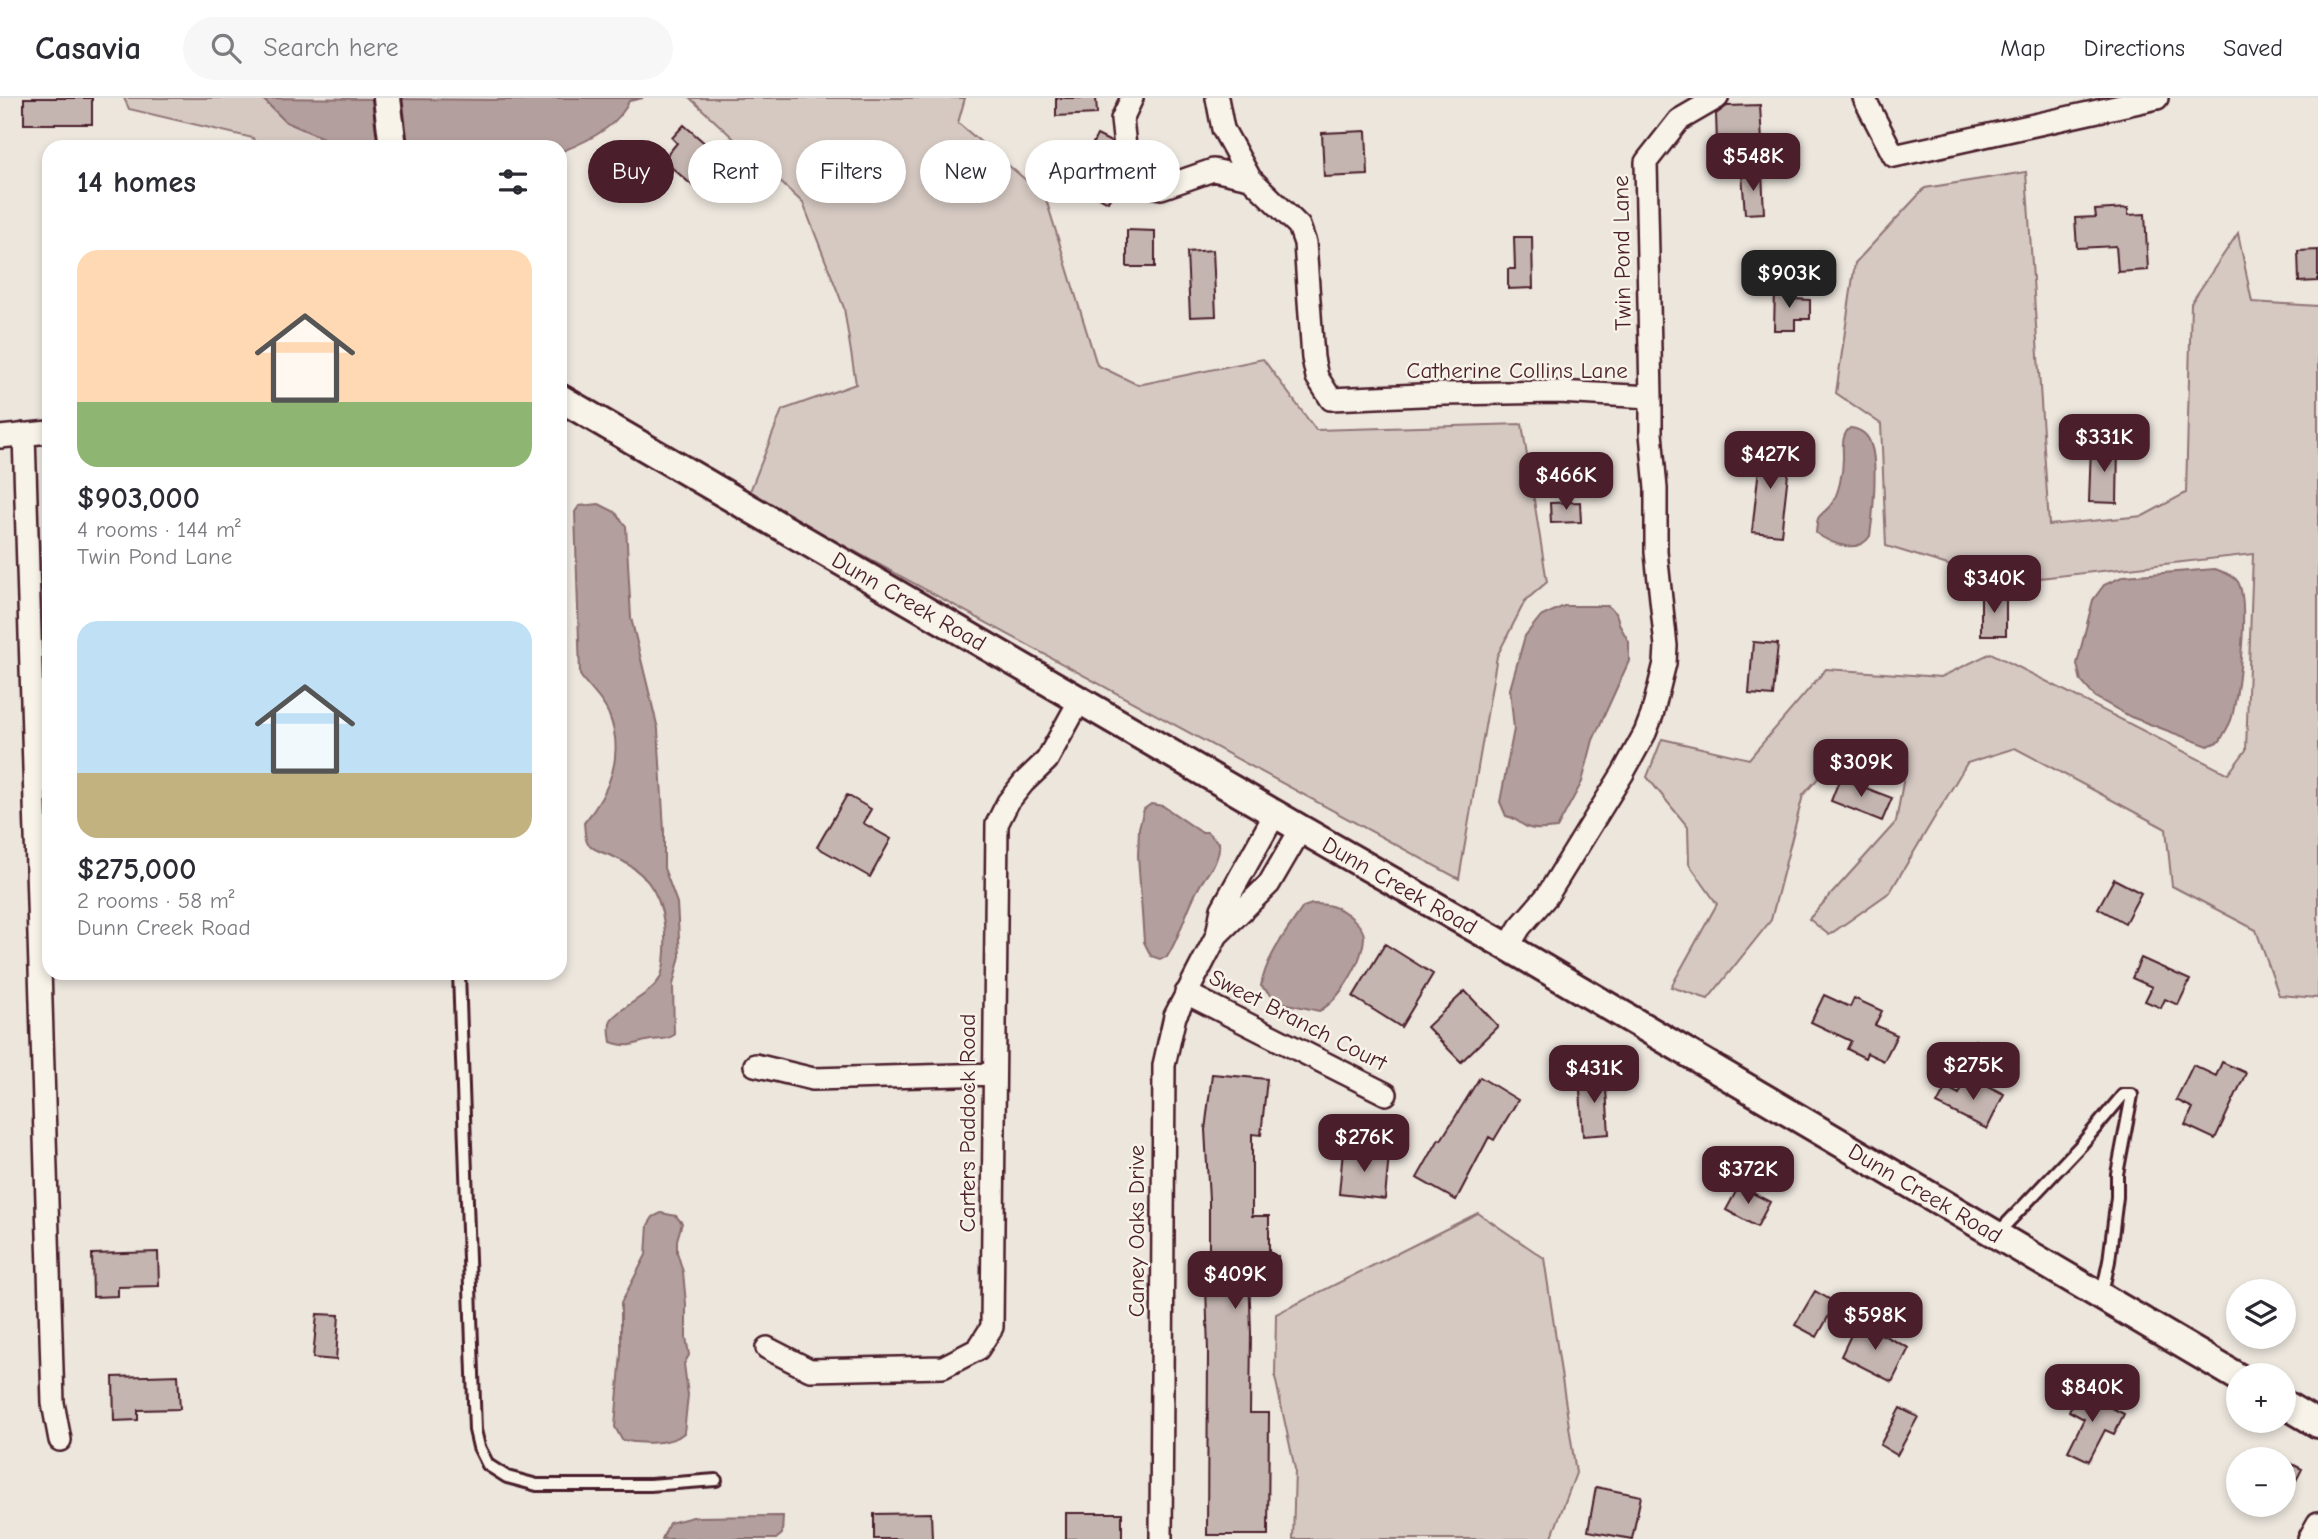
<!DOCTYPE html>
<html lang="en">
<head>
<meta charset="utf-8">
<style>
	body { margin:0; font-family:"Comic Neue",sans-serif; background:#f7f7f7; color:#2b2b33; height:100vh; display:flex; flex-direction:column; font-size:26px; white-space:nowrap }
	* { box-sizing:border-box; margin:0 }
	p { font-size:23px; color:#7c7c81 }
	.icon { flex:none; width:38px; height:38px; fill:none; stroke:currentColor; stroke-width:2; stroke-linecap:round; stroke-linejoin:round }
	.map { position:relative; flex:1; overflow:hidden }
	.sheet { position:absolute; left:42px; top:42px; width:525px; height:840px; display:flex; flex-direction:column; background:#fff; border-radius:21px; box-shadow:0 4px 10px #0003 }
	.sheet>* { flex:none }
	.hud { position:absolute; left:588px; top:42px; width:665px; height:63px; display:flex; gap:14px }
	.controls { position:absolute; left:2226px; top:1181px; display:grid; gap:14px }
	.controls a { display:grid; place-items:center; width:70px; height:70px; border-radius:50%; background:#fff; box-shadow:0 4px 10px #0003; font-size:35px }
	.price { position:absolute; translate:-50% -60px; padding:0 16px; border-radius:14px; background:#4a1f2b; color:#fff; font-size:23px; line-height:46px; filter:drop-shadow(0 2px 4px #0008) }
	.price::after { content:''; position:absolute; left:50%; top:42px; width:21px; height:16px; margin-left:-10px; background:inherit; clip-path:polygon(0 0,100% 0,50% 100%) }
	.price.current { background:#222; color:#fff }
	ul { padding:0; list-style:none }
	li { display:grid; align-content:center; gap:14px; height:371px; padding:0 35px }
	li span { display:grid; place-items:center; height:217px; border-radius:21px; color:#555 }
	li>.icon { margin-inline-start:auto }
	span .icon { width:126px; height:126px; fill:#fffc; stroke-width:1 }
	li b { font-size:30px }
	h2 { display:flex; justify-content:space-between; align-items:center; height:84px; padding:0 35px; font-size:30px }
	.pill { padding:0 24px; border-radius:32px; background:#fff; box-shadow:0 4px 10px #0003; font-size:24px; line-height:63px }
	.pill.current { background:#4a1f2b; color:#fff }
	header { display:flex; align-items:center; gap:42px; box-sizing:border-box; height:98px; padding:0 35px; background:#fff; border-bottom:2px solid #e1e1e2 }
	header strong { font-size:33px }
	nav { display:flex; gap:38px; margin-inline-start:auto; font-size:24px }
	.search { width:490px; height:63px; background:#f7f7f7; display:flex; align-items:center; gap:18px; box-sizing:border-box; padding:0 24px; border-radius:38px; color:#7c7c81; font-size:26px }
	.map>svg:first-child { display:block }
	.green { fill:#d5c9c2; stroke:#907476; stroke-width:2 }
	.water { fill:#b39f9d; stroke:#896c6f; stroke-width:2 }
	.building { fill:#c4b5b0; stroke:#4a1f2b; stroke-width:2 }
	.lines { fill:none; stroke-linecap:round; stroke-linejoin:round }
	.service-casing { stroke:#4a1f2b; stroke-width:16 }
	.minor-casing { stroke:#4a1f2b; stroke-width:26 }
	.tertiary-casing { stroke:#4a1f2b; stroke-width:32 }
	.service { stroke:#f7f3e8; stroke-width:10 }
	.minor { stroke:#f7f3e8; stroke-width:21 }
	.tertiary { stroke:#f7f3e8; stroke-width:26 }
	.labels { text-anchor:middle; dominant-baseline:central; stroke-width:5; stroke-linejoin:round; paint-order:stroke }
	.street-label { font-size:23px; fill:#4a1f2b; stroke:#f7f3e8 }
</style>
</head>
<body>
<header>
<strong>Casavia</strong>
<div class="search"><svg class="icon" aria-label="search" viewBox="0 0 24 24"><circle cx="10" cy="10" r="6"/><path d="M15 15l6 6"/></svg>Search here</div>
<nav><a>Map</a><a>Directions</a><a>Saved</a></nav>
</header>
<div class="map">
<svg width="2318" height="1441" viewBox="0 0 2318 1441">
	<rect width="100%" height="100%" fill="#ece6dd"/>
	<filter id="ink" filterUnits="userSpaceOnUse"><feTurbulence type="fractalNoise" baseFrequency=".0143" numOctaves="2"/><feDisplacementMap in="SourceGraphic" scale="14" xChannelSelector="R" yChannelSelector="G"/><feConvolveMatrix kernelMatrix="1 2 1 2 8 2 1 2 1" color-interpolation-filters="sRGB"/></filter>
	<g filter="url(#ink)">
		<path class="green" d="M124,0H262L286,24L344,49H256L253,40L129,11Z
			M690,0H965L958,25L1045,98L1097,267L1138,287L1263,261L1316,332L1522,326L1547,484L1525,503L1497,558L1459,781L749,396L782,312L856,286L844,210L803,105Z
			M2026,74L2049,427L2143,418L2186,395L2191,205L2238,135L2252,204L2318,208V900L2279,897L2256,832L2172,788L2166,731L2015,650L1967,665L1890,794L1829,837L1809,821L1896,724L1906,667L1851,644L1803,697L1771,822L1708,901L1671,889L1717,806L1689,766L1688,729L1647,679L1662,641L1749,661L1826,571L1941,579L1991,555L2228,676L2246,652L2253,456L2003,484L1886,448L1881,326L1836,295L1855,165L1925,90Z
			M1478,1115L1544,1160L1576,1375L1551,1441H1293L1295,1371L1275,1279L1276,1216Z"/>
		<path class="water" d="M262,0L532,2L537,0H643L629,3C619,28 584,45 560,54V49H344L286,24Z
			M1850,330C1861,331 1868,337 1871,347C1878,364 1873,418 1870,438C1858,457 1831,446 1816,435C1818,414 1817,422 1830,408C1839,397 1843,374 1843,360C1843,349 1841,337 1850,330Z
			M599,406L615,414L626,428L631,520L658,631L664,733V770L677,805L680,858L673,887L674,937C667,942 660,941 651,942C632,945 632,951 611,944C610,937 608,929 611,922C619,910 653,895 660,880C666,868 666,839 664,826C660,792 643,771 612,758C604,755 593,752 588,746C584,740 585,731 584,725C610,694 625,656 609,617C603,601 589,591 580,577L575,414L579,408Z
			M2215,471C2222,474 2233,476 2238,484C2250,504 2238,595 2232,619C2230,627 2224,635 2220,643L2208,648L2131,619L2095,599L2081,583L2077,566L2093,502L2104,487L2124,478Z
			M1564,508H1608L1616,515L1620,528L1629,544V563L1593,642L1582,684L1557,730C1548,731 1535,733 1527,729C1518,725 1517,720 1506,718L1500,704L1514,631L1510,591L1525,538L1540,519Z
			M1151,706L1163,708L1201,734H1207L1219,745C1221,763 1207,774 1199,789C1186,811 1181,837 1167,859L1160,861L1151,858L1144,844L1138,758L1139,730L1144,711Z
			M1312,806C1319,806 1327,806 1334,809C1344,812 1364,827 1364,839C1363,863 1340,902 1319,913L1279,904L1261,888C1266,859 1287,833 1303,809Z
			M661,1115L676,1118L682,1125L677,1142V1154L683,1174L686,1206V1239L689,1257L684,1266L688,1297L684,1335C671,1347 639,1346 622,1342L615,1329L621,1255V1205L646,1157L648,1127L653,1119Z
			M783,1418L782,1436L776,1441H662L669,1425L693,1419Z"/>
		<path class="building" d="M24,0H92V26H24Z
			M1056,0H1096L1097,16L1056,18Z
			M1760,7L1762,44L1717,46L1716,16L1727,8Z
			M684,27L708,48L699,60L709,69L693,88L663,62L677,45L672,40Z
			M1366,33L1368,77L1324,79L1322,35Z
			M1097,37L1111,44L1114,63L1109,74L1121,81L1108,104L1066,81L1079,57L1085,61Z
			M1762,75L1764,115L1745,116L1742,76Z
			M2128,110V117L2145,116L2148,172L2118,174L2116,148L2077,150L2075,120L2096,119L2095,112Z
			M1127,132L1155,133V169H1127Z
			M1514,139H1532L1533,190L1508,191V171H1515Z
			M1213,152L1216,218L1190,219L1187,154Z
			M2318,152V183L2299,184L2298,153Z
			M1775,191L1795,192V201L1810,202V221H1795V232H1774Z
			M1762,342L1781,345L1779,366L1789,367L1781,437L1752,434Z
			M2091,347L2118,348L2117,405L2089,404Z
			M1580,404L1581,424L1551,425L1550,405Z
			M1981,497H2006V537H1981Z
			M1753,544L1778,546L1773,598L1749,596Z
			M1840,680L1892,700L1882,723L1831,703Z
			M847,697L871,711L863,725L891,741L870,779L817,749Z
			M2114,781L2141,795L2125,825L2098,810Z
			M1385,846L1433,876L1401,929L1353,899Z
			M2141,860L2190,882L2178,907L2165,901L2161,910L2145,903L2152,889L2132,880Z
			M1465,893L1498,928L1461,964L1427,929Z
			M1824,897L1850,909L1854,900L1882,913L1875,927L1897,937L1884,963L1867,955L1865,960L1847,951L1851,943L1811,924Z
			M1975,942L1996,954L1986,972L1965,960Z
			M2222,964L2246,975L2215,1041L2185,1027L2193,1010L2176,1002L2193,967L2216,978Z
			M1212,976L1267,981L1261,1037L1252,1036V1118H1269V1158H1278V1175H1249L1251,1235L1250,1315H1269L1268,1437H1207L1208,1254L1206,1188H1209V1102L1205,1032Z
			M1605,976L1609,1036L1583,1038L1579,977Z
			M1967,978L2004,996L1987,1031L1937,1006L1946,989L1959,996Z
			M1480,979L1518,1002L1494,1042L1489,1039L1456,1102L1417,1080L1439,1041L1441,1042Z
			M1343,1052L1389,1056L1385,1101L1339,1096Z
			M1739,1088L1770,1104L1757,1129L1726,1112Z
			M158,1154L159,1188L118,1189V1198L93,1199L92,1156Z
			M1815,1193L1836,1205L1817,1239L1795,1227Z
			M317,1216L339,1217L336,1262L313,1260Z
			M1857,1224L1909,1250L1892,1284L1841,1258Z
			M178,1277L180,1311L138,1312V1322L114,1323L113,1279Z
			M2079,1293L2124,1316L2114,1336L2105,1332L2089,1363L2068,1353L2084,1321L2069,1313Z
			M1900,1310L1918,1319L1897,1357L1880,1347Z
			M2284,1362L2302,1371L2284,1406Z
			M1596,1389L1641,1398L1632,1441L1588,1433Z
			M931,1415L932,1441H874V1416Z
			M1066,1415H1122V1441H1066Z"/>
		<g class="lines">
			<g class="service-casing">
				<path id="service" d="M459,875L475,1332L479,1349L488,1367L507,1379L537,1387H650L716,1382
					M1996,1137L2081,1047L2123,997H2132L2117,1076V1099L2109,1163L2102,1196"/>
			</g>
			<g class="minor-casing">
				<path id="minor" d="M1132,0L1122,21L1126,58L1143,87L1161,90L1213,72L1250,80
					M1217,0L1223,31L1250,80L1299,128L1305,145L1313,260L1317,279L1331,301L1444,296L1558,294L1651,299V335L1656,391V454L1666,548L1665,565L1652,617L1645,635L1623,675L1547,798L1520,829L1508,849
					M1864,0L1894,58L2157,0
					M1651,299L1646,64L1679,22L1717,0
					M24,336L53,1305L60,1342
					M0,339L49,334
					M1217,837L1269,786L1301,731
					M1186,895L1386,996
					M755,967L813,981L994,976
					M767,1250L810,1272L943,1269L978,1251L992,1229L997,726L1008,704L1024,684L1047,662L1080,602
					M1161,1441L1164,967L1175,918L1217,837L1222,811L1275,716
					M2309,1441L2318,1425"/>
			</g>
			<g class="tertiary-casing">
				<g id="tertiary">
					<path d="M387,0L393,49"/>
					<path id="s1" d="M560,300L1301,731L1508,849L2238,1279"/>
					<path d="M2284,1306L2318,1326"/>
				</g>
			</g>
			<use href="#service" class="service"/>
			<use href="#minor" class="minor"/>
			<use href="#tertiary" class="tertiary"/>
		</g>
	</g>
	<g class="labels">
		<g class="street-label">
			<text transform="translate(1622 155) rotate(-91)">Twin Pond Lane</text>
			<text x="1517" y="272">Catherine Collins Lane</text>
			<text stroke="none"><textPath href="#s1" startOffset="404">Dunn Creek Road</textPath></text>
			<text stroke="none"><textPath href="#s1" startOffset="971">Dunn Creek Road</textPath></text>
			<text transform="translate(1298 922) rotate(27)">Sweet Branch Court</text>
			<text transform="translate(967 1025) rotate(-90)">Carters Paddock Road</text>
			<text stroke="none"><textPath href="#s1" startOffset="1580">Dunn Creek Road</textPath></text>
			<text transform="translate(1136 1133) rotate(-90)">Caney Oaks Drive</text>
		</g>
	</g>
</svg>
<div class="controls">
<a><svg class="icon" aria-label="layers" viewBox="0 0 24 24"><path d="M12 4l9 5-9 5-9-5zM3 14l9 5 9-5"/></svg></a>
<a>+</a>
<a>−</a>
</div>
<b class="price" style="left:1753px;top:95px">$548K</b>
<b class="price current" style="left:1789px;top:212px">$903K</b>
<b class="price" style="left:2104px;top:376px">$331K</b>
<b class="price" style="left:1770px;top:393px">$427K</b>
<b class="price" style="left:1566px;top:414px">$466K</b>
<b class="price" style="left:1994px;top:517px">$340K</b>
<b class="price" style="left:1861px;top:701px">$309K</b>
<b class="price" style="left:1973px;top:1004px">$275K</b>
<b class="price" style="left:1594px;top:1007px">$431K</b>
<b class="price" style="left:1364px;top:1076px">$276K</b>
<b class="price" style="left:1748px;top:1108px">$372K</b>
<b class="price" style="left:1235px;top:1213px">$409K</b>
<b class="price" style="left:1875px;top:1254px">$598K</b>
<b class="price" style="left:2092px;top:1326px">$840K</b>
<div class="hud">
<a class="pill current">Buy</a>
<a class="pill">Rent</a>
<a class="pill">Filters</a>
<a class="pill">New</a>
<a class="pill">Apartment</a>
</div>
<section class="sheet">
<h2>14 homes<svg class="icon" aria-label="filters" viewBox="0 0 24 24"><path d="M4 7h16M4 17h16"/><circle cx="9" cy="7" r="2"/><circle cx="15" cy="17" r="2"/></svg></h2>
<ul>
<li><span style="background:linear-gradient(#ffd9b3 70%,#8fb573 0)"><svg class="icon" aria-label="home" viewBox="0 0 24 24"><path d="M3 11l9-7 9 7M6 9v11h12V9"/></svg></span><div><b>$903,000</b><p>4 rooms · 144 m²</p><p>Twin Pond Lane</p></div></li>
<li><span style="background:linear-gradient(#bfe0f5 70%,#c2b280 0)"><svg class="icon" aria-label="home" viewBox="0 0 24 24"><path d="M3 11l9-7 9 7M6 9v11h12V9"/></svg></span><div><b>$275,000</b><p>2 rooms · 58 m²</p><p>Dunn Creek Road</p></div></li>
</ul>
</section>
</div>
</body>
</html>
